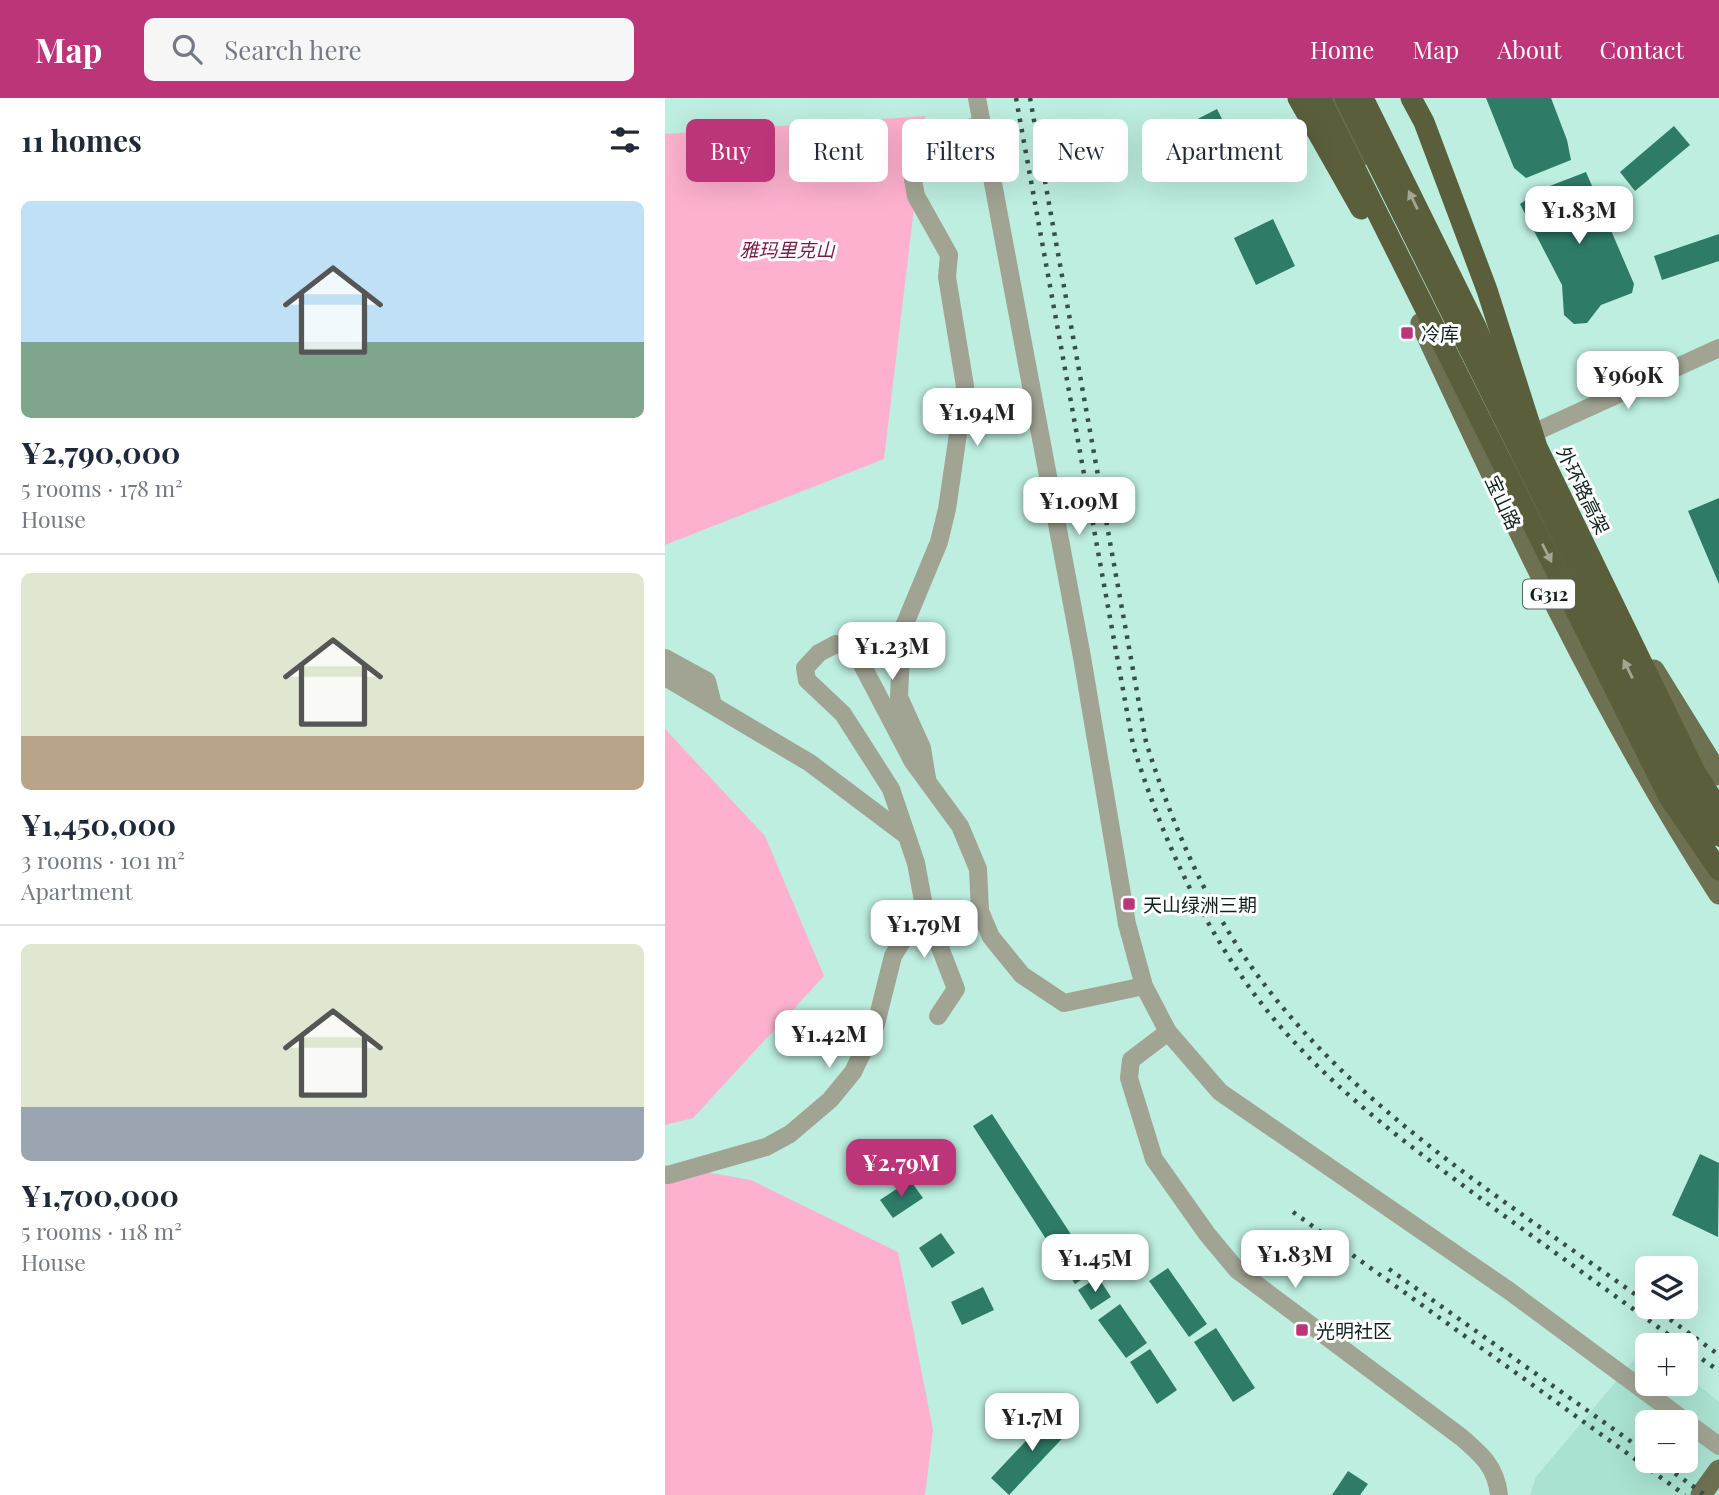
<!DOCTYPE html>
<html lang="en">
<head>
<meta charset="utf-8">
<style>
	body { margin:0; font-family:"Playfair Display","Noto Sans SC",serif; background:#f6f6f7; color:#1f2937; height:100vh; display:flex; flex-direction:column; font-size:26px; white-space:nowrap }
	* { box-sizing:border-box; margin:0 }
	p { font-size:23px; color:#747a83 }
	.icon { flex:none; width:38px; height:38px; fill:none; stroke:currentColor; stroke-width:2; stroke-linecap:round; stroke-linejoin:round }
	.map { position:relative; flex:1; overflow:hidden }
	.side { display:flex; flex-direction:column; background:#fff; width:665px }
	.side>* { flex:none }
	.banner { position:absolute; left:21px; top:21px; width:665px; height:63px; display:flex; gap:14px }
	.buttons { position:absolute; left:970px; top:1158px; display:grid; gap:14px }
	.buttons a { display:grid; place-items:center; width:63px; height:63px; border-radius:10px; background:#fff; box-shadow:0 7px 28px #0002; font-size:35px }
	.price { position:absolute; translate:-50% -60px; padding:0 16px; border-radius:14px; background:#fff; color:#222; font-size:23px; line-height:46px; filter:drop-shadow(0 2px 4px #0008) }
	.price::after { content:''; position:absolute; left:50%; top:42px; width:21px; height:16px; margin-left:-10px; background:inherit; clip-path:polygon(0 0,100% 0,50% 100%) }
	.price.current { background:#bb3578; color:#fff }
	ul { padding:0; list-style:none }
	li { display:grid; align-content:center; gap:14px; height:371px; padding:0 21px }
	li+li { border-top:2px solid #e0e1e3 }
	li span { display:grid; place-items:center; height:217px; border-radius:10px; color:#555 }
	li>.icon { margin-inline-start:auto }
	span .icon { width:126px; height:126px; fill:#fffc; stroke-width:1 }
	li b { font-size:30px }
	h2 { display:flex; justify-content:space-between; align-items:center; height:84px; padding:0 21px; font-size:30px }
	.tag { padding:0 24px; border-radius:10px; background:#fff; box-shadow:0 7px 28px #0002; font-size:24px; line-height:63px }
	.tag.current { background:#bb3578; color:#fff }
	header { display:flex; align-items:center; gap:42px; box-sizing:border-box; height:98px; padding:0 35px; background:#bb3578; color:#fff }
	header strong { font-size:33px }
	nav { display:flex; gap:38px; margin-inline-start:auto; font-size:24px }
	.search { width:490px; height:63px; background:#f6f6f7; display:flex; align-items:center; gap:18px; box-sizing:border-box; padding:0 24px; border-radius:10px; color:#747a83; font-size:26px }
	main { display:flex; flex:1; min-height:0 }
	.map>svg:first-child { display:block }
	.built { fill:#a9e2d0; fill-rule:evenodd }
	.green { fill:#fdb1cf }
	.building { fill:#2e7c68 }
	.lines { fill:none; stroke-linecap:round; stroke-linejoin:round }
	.minor { stroke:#a1a493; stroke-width:18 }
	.major { stroke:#6d7152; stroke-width:21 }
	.highway { stroke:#5a5e3a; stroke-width:21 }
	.rail { stroke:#365049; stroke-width:4.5; stroke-dasharray:3.5 7; stroke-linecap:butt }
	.highway-bridge { stroke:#5a5e3a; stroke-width:21 }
	.oneway { fill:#a4a693 }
	.poi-dot { fill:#bb3578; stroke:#fff; stroke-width:2.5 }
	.labels { text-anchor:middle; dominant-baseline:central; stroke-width:6; stroke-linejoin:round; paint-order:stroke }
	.shield { fill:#fff; stroke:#576461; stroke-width:2 }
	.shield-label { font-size:18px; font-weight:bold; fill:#0f221d }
	.park-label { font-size:19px; font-style:italic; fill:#771b4a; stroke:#fff }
	.poi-label { font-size:19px; fill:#0f221d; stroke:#fff; text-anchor:start }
	.street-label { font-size:19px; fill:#0f221d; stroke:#fff }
</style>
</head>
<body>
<header>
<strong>Map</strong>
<div class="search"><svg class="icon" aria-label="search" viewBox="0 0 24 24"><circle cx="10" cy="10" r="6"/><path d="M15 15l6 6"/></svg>Search here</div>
<nav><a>Home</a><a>Map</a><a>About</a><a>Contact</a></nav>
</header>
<main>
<section class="side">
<h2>11 homes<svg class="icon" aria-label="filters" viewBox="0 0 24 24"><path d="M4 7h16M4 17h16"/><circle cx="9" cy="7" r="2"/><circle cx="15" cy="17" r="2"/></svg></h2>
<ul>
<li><span style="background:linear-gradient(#bfe0f5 65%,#7fa58c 0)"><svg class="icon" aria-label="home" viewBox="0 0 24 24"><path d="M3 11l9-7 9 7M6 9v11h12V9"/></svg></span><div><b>¥2,790,000</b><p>5 rooms · 178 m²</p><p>House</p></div></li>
<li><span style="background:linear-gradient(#dfe7d0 75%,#b9a48a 0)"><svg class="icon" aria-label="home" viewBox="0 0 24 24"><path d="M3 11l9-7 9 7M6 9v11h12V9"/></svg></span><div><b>¥1,450,000</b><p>3 rooms · 101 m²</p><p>Apartment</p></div></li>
<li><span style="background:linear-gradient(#dfe7d0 75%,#9aa5b1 0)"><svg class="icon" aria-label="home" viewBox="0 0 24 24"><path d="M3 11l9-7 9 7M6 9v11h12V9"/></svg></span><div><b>¥1,700,000</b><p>5 rooms · 118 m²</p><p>House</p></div></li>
</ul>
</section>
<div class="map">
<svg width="1054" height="1397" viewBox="0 0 1054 1397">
	<rect width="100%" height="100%" fill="#bdeedf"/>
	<path class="built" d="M983,1245L987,1248H982V1286H1020V1276L1054,1304V1397H865L871,1379ZM982,1325H1020V1363H982Z"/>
	<path class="green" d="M260,18L219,361L0,447V36Z
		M0,631L100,738L159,878L28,1020L0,1027Z
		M0,1067L86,1082L233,1154L268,1332L260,1397H0Z"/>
	<path class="building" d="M821,0H886L902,42L906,62L861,80L849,70Z
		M552,11L579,65L542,84L515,30Z
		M1009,28L1025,47L970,93L955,74Z
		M921,74L969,186L967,195L936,207L922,225L909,226L899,217L897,187L855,106L877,91Z
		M608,121L630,168L591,187L569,140Z
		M1054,136V163L997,182L989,158Z
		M1054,400V486L1023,413Z
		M327,1016L430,1173L410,1186L308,1028Z
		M1035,1056L1054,1065L1053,1139L1007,1117Z
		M245,1082L258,1100L228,1120L215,1102Z
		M276,1135L290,1155L267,1170L254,1150Z
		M503,1170L542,1226L524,1239L484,1183Z
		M433,1179L446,1199L426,1212L413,1192Z
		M318,1189L329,1212L297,1227L286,1204Z
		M455,1206L482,1245L461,1260L433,1222Z
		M551,1230L590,1290L568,1304L529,1244Z
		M485,1251L512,1292L492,1306L465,1264Z
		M390,1312L408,1329L344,1397L326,1380Z
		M683,1373L703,1386L695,1397H667Z"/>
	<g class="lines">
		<path class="minor" d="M312,0L417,559L462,826L479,888L503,934L555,994L843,1192L1054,1348
			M857,340L1054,250
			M0,560L42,583L48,607
			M0,579L145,665L242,738
			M262,680L257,650L234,599L237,533L274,444L282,411L300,288L282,179L284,157L251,98L248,82L252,65L264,50L282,37L317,26
			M273,918L291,891L259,808L251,765L226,691L178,616L142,582L140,570L154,555L171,546L186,551L194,561L248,664L295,728L313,771L315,813L326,839L357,877L399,905L479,888
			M503,934L466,962L464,980L489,1061L542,1136L572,1172L796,1339C817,1357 831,1369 834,1397
			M3,1077L101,1049L125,1036L165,1002L188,974L211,926L228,858L259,808"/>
		<path class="major" d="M667,0L697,57
			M756,225C846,420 937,615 1054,796
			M989,572L1054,677
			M1036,1397L1054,1372"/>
		<path class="highway" d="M633,0L696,111
			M655,0L1004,699L1054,772
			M698,0L811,229L850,325"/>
		<path class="rail" d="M351,0L468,647C495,734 533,819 587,893C652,982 743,1047 830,1111C893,1157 956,1202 1019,1248
			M365,0L481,644C508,729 544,814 599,886C699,1018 849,1108 982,1205
			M628,1114L1020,1397
			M724,1171L982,1355
			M988,1209L1054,1257
			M1020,1249L1054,1273
			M993,1363L1040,1397"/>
		<path class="highway-bridge" d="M680,0L1021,689L1054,738
			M746,0L759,24L822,192L872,349L1030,674L1054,711"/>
	</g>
	<defs><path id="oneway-solid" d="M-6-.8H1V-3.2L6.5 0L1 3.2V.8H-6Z" transform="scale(1.75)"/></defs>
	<g class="oneway">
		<use href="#oneway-solid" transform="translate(748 102) rotate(-116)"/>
		<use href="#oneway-solid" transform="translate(882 455) rotate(63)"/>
		<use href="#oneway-solid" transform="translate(963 571) rotate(-116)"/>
	</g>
	<g class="poi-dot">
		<rect x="735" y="228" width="14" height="14" rx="3.5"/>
		<rect x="457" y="799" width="14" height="14" rx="3.5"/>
		<rect x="630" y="1225" width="14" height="14" rx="3.5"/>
	</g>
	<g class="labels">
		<rect class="shield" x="858" y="481.5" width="52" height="29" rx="5"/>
		<g class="shield-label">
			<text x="884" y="496">G312</text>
		</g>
		<g class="park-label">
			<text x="122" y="151">雅玛里克山</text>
		</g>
		<g class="poi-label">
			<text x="756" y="235">冷库</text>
			<text x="478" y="806">天山绿洲三期</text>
			<text x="651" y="1232">光明社区</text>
		</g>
		<g class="street-label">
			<text transform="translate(919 392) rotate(64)">外环路高架</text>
			<text transform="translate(839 404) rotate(65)">宝山路</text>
		</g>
	</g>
</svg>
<div class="buttons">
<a><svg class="icon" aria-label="layers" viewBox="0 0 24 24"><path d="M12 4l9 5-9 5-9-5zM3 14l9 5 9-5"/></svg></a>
<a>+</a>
<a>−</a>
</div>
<b class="price" style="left:914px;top:148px">¥1.83M</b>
<b class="price" style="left:963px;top:313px">¥969K</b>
<b class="price" style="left:312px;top:350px">¥1.94M</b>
<b class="price" style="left:414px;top:439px">¥1.09M</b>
<b class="price" style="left:227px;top:584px">¥1.23M</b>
<b class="price" style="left:259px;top:862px">¥1.79M</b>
<b class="price" style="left:164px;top:972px">¥1.42M</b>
<b class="price current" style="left:236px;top:1101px">¥2.79M</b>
<b class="price" style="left:630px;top:1192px">¥1.83M</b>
<b class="price" style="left:430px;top:1196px">¥1.45M</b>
<b class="price" style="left:367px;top:1355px">¥1.7M</b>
<div class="banner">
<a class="tag current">Buy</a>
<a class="tag">Rent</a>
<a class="tag">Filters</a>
<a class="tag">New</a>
<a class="tag">Apartment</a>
</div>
</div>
</main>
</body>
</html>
